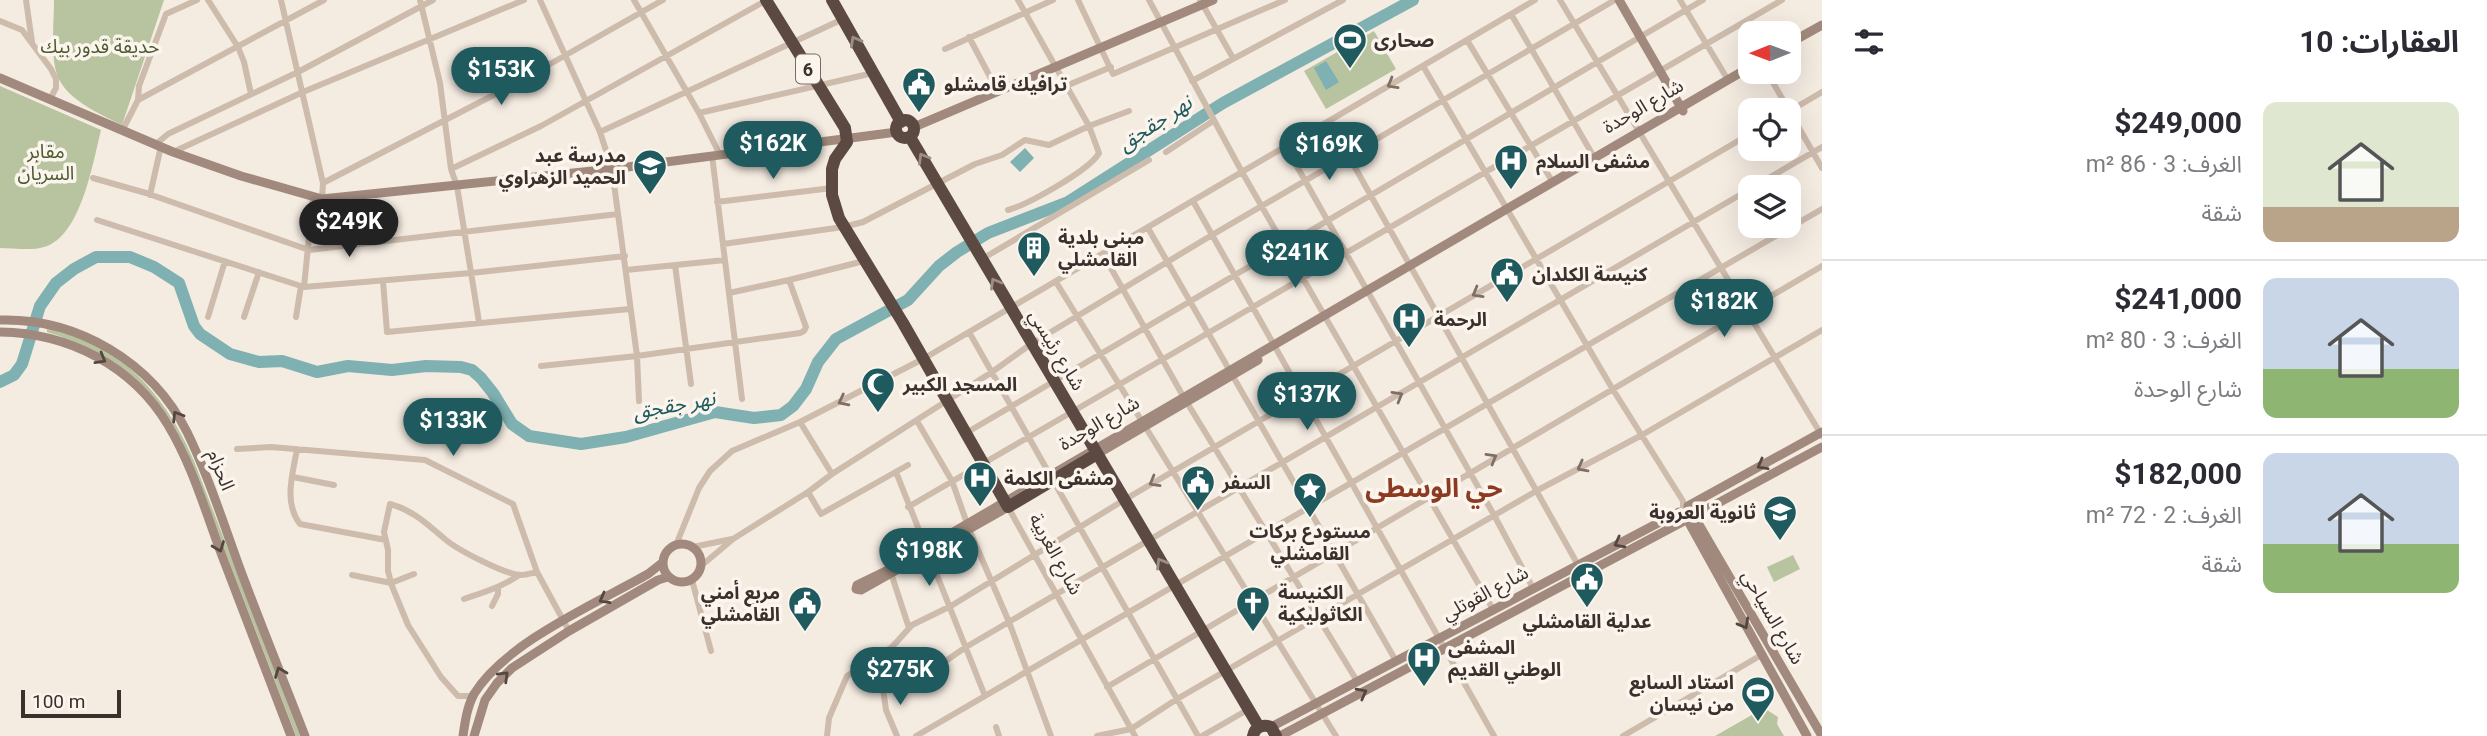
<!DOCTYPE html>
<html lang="ar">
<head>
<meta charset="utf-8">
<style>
	body { margin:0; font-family:Roboto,"Noto Sans Arabic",sans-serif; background:#f2f2f3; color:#2b2b33; direction:rtl; height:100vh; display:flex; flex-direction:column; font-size:26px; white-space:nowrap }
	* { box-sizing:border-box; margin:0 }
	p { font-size:23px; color:#7c7c81 }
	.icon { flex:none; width:38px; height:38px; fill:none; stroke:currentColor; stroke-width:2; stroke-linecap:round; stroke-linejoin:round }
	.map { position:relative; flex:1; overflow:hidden; direction:ltr }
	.sheet { display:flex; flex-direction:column; background:#fff; width:665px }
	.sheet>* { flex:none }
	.needle { width:46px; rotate:269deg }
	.buttons { position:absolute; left:1738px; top:21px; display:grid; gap:14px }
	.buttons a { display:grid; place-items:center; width:63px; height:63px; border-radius:14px; background:#fff; box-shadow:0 7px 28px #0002; font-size:35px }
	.scale { position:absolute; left:21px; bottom:18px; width:100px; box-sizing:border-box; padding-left:7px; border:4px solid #3b302b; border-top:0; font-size:19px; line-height:24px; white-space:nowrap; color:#3b302b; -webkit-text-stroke:5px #fbf5ee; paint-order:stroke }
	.price { position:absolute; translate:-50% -60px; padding:0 16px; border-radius:24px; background:#1f5a5e; color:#fff; font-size:23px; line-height:46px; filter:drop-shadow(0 2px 4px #0008) }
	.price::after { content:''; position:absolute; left:50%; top:42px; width:21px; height:16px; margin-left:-10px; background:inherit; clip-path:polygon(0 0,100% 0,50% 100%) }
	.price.selected { background:#222; color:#fff }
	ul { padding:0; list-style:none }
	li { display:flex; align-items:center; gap:21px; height:175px; padding:0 28px }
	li+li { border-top:2px solid #e1e1e2 }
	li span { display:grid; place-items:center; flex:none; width:196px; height:140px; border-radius:14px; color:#555 }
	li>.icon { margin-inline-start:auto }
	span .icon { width:84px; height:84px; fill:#fffc; stroke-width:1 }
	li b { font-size:30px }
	h2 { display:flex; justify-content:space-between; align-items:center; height:84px; padding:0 28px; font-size:30px }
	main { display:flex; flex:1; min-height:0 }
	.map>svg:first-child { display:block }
	.green { fill:#b8c4a0 }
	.water { fill:#7fb0b2 }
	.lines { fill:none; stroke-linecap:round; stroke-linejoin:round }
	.river { stroke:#7fb0b2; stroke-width:12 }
	.street { stroke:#cdbbac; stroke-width:6 }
	.secondary { stroke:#a18a7d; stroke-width:9 }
	.highway { stroke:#5c4a42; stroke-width:12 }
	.oneway { stroke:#9c8e87 }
	.oneway2 { stroke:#7d6f65 }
	.oneway3 { stroke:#544640 }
	.labels { text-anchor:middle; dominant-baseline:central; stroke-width:7; stroke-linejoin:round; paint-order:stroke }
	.shield { fill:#fbf5ee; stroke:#756b66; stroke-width:2 }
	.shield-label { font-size:18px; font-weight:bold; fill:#3b302b }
	.poi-label { font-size:19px; font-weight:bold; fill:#3b302b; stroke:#fbf5ee; text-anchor:start }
	.park-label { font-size:19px; fill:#4a5a2e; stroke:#fbf5ee }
	.street-label { font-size:19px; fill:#3b302b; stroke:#fbf5ee }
	.water-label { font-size:21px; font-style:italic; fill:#1f5a5e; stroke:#fbf5ee }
	.district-label { font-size:26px; font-weight:bold; fill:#8c3b22; stroke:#fbf5ee }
</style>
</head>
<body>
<main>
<section class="sheet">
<h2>العقارات: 10<svg class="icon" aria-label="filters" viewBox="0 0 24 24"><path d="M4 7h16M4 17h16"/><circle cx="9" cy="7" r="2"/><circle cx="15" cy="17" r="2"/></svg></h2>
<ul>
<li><span style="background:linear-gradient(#dfe7d0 75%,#b9a48a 0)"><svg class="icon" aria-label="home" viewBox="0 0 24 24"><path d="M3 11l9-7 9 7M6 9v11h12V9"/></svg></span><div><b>$249,000</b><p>الغرف: 3 · 86 m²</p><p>شقة</p></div></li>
<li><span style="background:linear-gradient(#c9d6e8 65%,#8fb573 0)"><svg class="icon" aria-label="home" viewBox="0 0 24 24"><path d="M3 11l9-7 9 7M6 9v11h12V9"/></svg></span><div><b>$241,000</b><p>الغرف: 3 · 80 m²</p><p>شارع الوحدة</p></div></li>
<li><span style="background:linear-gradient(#c9d6e8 65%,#8fb573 0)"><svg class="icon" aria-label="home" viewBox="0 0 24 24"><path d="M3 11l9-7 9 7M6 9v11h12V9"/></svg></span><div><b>$182,000</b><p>الغرف: 2 · 72 m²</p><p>شقة</p></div></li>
</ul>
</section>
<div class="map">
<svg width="1822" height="736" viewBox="0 0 1822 736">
	<rect width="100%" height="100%" fill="#f4ebe1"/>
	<path class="green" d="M54,0H164L122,125C100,114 62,98 56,71C51,53 54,20 54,0Z
		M1374,31L1396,69L1326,109L1304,71Z
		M0,86L101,130C93,162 81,237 44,247C31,251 13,248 0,248Z
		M47,329C117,337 169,400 194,461L300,736H296L188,454C160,388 115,352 47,332Z
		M1793,555L1800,569L1774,582L1767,567Z
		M1764,708L1778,717L1777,724L1784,736H1715Z"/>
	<path class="water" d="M1326,61L1339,82L1326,90L1314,68Z
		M1025,148L1034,158L1020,172L1010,162Z"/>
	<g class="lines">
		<path class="river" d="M0,382L14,375L22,364L40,306L56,283L74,269L96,257H130L154,267L179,283L194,326L200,334L230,354L259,362L282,361L317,372L348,366L392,370L426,366L461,367L472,370L481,378L493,393L512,424L529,436L581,444L626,437L715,412L754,418L781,415L793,406L806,389L818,362L836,339L908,300L939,266L957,252L988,233L1068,202L1223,103L1413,0"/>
		<path class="street" d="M26,0L32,42
			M208,0L238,47L244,62L251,94
			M281,0L323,183L322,199
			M420,0L440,83L451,169L457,186L479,322
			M540,0L600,132L612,169L637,356L639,401
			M634,0L699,113L719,153
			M1078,0L1113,74L1285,0
			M1149,0L1242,172L1494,611
			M1200,0L1233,58
			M1560,0L1822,436
			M1680,0L1728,80
			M1511,14L1594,157
			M0,21L22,30L51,69L56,79V88L50,99
			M969,37L997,90
			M1467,40L1552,181
			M945,49L1053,0
			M1423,66L1612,388L1683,501V507
			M1767,72L1822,168
			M1192,81L1343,0
			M1066,86L1111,67
			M138,100L139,86L166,14L197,0
			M1788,112L1822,92
			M699,113L873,73
			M1329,121L1578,565
			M122,131L138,100L324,0
			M600,132L843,19
			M156,144L168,134L298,72L433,0
			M1286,147L1494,515L1533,588
			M173,152L303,92L524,0
			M1166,152L1213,121
			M712,155L742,399
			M451,169L541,126L767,0
			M93,178L146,193L309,250L618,214
			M323,183L513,85L663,0
			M1753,187L1822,147
			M150,195L161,146
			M1193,201L1494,736
			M717,202L832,188
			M1008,210C1027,205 1090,170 1099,153L1089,126L1018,0
			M97,220L304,287L471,273L625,256
			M1148,228L1396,661
			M723,244L843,227L863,222L975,164L1002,155L1025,140L1049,145L1089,126L1129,111
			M1103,254L1183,396L1357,681
			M982,259L1149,160
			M675,265L691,384
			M626,270L725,260
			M383,281L387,332L630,309
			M1056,282L1336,736
			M304,287L313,197
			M729,293L789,280L864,261
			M208,317L225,261
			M244,317L259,272
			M296,317L301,286
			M969,332L1198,736
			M541,366L637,356L800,333L804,331L806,327L789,280
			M917,421L952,481L969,529L1009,622L1051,736
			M800,422L832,474
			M966,433L1703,0
			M237,449L271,447L425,460L513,504L537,572L569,631
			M297,449C293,473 283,502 300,524L386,540
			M896,472L985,696
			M293,477L334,485
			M808,492L821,514L908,465
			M908,507L1782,0
			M1008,507L1135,736
			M676,545L699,488L710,471L732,451L800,422L923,359L1535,0
			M693,547L732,539
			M701,566L733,539L808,492L832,474L992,372L1031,344L1212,235L1615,0
			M891,573L909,628
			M352,575L391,583L414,574
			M692,580L711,651
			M464,599C484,592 502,587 519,575
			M492,606L498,594V588
			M934,669L966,647L1750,189
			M882,682L886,710L897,736
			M1107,687L1822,266
			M473,696H458L441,677L408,625L392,586L388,571V550L384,532L390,504C413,510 428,525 446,540C458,550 506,575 521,575C526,575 532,573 537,572
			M996,727L999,736
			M827,736L829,718L847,676L892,647L912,625L951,606L1124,500L1750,134
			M916,736L1822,209
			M1097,736L1131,729L1177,699L1538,490L1642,435L1822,330
			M1202,736L1249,709
			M1623,736L1763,654"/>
		<path class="secondary" d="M1619,0L1683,111
			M1788,44L1822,25
			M0,78L173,152L241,176L322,199L612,169L897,132
			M914,127L1213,0
			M0,320C78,318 152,362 187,432C208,475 223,522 239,566C260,623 283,679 305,736
			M0,332C69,333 133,366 168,425C192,465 205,510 221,553C244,614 268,675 291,736
			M1097,454L1258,360
			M1688,506L1822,432
			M1008,507L861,590L856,589L857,585L890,569L1750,67
			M1688,521L1807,736
			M663 563a19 19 0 1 1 38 0a19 19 0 1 1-38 0Z
			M1271,727L1679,512
			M463,736C465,722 467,707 474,694C505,643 595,604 648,574L662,563
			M474,736L485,700L497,683L512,668L569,631L658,580L668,577
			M1280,736L1684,521
			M1822,736L1694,516L1822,447"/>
		<path class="highway" d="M766,0L845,128L847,142L835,159L832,169V195L839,218L903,323L1008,507L1097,454
			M832,0L901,122
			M896 129a9 9 0 1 1 18 0a9 9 0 1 1-18 0Z
			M910,137L1259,727
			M1253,736C1255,727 1262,724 1271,727L1276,736"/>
	</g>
	<defs><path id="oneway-chevron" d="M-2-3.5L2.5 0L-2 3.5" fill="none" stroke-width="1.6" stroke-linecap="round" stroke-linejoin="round" transform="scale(1.75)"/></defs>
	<g class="oneway">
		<use href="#oneway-chevron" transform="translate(855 41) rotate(-119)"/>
		<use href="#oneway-chevron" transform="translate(923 158) rotate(-120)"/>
		<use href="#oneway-chevron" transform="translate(995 283) rotate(-120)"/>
		<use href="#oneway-chevron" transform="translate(1161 563) rotate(-121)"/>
	</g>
	<g class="oneway2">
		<use href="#oneway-chevron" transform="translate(1392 84) rotate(150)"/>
		<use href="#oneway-chevron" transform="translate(1477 293) rotate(150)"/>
		<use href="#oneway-chevron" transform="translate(1398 396) rotate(-30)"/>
		<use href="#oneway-chevron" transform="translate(843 401) rotate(153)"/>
		<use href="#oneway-chevron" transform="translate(1492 458) rotate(-30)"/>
		<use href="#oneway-chevron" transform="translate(1582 467) rotate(152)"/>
		<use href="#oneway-chevron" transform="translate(1154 482) rotate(150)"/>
	</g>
	<g class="oneway3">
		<use href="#oneway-chevron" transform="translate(101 359) rotate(30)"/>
		<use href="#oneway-chevron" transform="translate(177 416) rotate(-122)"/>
		<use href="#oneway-chevron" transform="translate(1762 465) rotate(151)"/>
		<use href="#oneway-chevron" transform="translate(1619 543) rotate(152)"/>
		<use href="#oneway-chevron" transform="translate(219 547) rotate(69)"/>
		<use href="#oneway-chevron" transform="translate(604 599) rotate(151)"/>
		<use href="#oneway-chevron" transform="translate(1744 624) rotate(61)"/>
		<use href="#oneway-chevron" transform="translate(280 672) rotate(-111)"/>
		<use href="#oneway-chevron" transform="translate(504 676) rotate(-44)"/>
		<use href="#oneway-chevron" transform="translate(1362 693) rotate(-28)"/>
	</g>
	<defs>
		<g id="stadium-pin" transform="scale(1.75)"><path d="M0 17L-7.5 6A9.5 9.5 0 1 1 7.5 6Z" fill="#1f5a5e" stroke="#fbf5ee"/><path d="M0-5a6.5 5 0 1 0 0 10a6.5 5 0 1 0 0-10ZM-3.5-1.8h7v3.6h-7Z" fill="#fff"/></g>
		<g id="civic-pin" transform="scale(1.75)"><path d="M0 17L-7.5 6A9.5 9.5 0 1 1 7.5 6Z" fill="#1f5a5e" stroke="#fbf5ee"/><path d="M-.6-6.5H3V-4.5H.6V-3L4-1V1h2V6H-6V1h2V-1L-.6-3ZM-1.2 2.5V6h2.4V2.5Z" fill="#fff"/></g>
		<g id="hospital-pin" transform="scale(1.75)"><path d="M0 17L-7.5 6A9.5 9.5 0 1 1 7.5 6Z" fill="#1f5a5e" stroke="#fbf5ee"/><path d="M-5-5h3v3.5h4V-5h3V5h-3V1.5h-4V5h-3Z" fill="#fff"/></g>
		<g id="school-pin" transform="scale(1.75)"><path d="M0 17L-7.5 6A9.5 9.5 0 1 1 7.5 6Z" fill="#1f5a5e" stroke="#fbf5ee"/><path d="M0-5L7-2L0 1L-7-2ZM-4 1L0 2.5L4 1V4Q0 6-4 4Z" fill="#fff"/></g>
		<g id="building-pin" transform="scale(1.75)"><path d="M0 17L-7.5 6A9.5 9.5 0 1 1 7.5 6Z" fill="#1f5a5e" stroke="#fbf5ee"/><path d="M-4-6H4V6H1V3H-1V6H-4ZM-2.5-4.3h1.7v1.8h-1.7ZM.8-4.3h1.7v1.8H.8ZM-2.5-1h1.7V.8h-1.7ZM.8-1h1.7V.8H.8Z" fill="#fff"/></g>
		<g id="mosque-pin" transform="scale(1.75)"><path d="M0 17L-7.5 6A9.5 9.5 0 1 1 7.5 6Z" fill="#1f5a5e" stroke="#fbf5ee"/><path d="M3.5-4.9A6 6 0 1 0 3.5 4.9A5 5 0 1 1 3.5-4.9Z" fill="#fff"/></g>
		<g id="sight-pin" transform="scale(1.75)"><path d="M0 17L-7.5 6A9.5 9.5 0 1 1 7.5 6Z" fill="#1f5a5e" stroke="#fbf5ee"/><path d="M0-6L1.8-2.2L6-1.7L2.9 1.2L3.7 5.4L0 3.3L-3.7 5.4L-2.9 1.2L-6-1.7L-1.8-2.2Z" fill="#fff"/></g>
		<g id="church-pin" transform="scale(1.75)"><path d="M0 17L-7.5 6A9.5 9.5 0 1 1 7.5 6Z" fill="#1f5a5e" stroke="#fbf5ee"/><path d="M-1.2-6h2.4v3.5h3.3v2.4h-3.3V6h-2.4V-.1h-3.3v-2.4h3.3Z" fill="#fff"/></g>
	</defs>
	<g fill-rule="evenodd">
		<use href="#stadium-pin" x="1350" y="40"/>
		<use href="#civic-pin" x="919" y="84"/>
		<use href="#hospital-pin" x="1511" y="161"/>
		<use href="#school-pin" x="650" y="166"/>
		<use href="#building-pin" x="1034" y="248"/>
		<use href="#civic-pin" x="1507" y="274"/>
		<use href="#hospital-pin" x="1409" y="319"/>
		<use href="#mosque-pin" x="878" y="384"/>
		<use href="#hospital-pin" x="980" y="478"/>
		<use href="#civic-pin" x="1198" y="482"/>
		<use href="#sight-pin" x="1310" y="489"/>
		<use href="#school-pin" x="1780" y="512"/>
		<use href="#civic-pin" x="1587" y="579"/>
		<use href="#civic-pin" x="805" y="603"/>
		<use href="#church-pin" x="1253" y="603"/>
		<use href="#hospital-pin" x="1424" y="658"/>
		<use href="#stadium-pin" x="1758" y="693"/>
	</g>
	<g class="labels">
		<rect class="shield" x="796" y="54.5" width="24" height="29" rx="5"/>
		<g class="shield-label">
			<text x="808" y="69">6</text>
		</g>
		<g class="poi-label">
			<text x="1374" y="40">صحارى</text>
			<text x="944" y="84">ترافيك قامشلو</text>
			<text x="626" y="155" text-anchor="end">مدرسة عبد<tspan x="626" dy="22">الحميد الزهراوي</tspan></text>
			<text x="1536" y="161">مشفى السلام</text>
			<text x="1058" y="237">مبنى بلدية<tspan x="1058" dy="22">القامشلي</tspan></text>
			<text x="1532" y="274">كنيسة الكلدان</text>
			<text x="1434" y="319">الرحمة</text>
			<text x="903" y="384">المسجد الكبير</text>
			<text x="1004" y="478">مشفى الكلمة</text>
			<text x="1222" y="482">السفر</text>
			<text x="1756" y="512" text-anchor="end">ثانوية العروبة</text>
			<text x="1310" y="531" text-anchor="middle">مستودع بركات<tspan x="1310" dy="22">القامشلي</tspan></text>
			<text x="780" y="592" text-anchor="end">مربع أمني<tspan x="780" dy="22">القامشلي</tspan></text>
			<text x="1278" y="592">الكنيسة<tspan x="1278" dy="22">الكاثوليكية</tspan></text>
			<text x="1587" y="621" text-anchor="middle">عدلية القامشلي</text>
			<text x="1448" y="647">المشفى<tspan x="1448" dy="22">الوطني القديم</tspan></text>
			<text x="1734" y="682" text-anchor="end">استاد السابع<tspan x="1734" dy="22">من نيسان</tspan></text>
		</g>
		<g class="park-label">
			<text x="100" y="46">حديقة قدور بيك</text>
			<text x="46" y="151">مقابر<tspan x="46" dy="22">السريان</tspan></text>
		</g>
		<g class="street-label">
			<text transform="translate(1643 106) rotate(-30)">شارع الوحدة</text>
			<text transform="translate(1057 350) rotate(59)">شارع رئيسي</text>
			<text transform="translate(1099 423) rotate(-30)">شارع الوحدة</text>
			<text transform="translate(221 470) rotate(68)">الحزام</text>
			<text transform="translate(1056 554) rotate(61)">شارع الغربية</text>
			<text transform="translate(1485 593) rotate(-28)">شارع القوتلي</text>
			<text transform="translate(1773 617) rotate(60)">شارع السياحي</text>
		</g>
		<g class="water-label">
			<text transform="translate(1155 123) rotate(-33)">نهر جقجق</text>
			<text transform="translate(674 405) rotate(-10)">نهر جقجق</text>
		</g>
		<g class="district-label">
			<text x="1434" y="488">حي الوسطى</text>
		</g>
	</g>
</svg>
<div class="buttons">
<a><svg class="needle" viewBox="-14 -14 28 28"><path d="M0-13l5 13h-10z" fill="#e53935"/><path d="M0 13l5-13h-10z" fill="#7c7c81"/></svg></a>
<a><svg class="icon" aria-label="locate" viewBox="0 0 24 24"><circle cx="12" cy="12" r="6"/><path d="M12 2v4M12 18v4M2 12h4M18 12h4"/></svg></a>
<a><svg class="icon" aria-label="layers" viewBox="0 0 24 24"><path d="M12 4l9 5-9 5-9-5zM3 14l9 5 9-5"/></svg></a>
</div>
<div class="scale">100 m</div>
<b class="price" style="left:501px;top:107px">$153K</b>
<b class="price" style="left:773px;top:181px">$162K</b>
<b class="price" style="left:1329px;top:182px">$169K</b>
<b class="price selected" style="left:349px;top:259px">$249K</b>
<b class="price" style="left:1295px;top:290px">$241K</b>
<b class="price" style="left:1724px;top:339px">$182K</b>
<b class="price" style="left:1307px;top:432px">$137K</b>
<b class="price" style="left:453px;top:458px">$133K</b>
<b class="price" style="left:929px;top:588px">$198K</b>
<b class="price" style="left:900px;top:707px">$275K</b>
</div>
</main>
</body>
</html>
